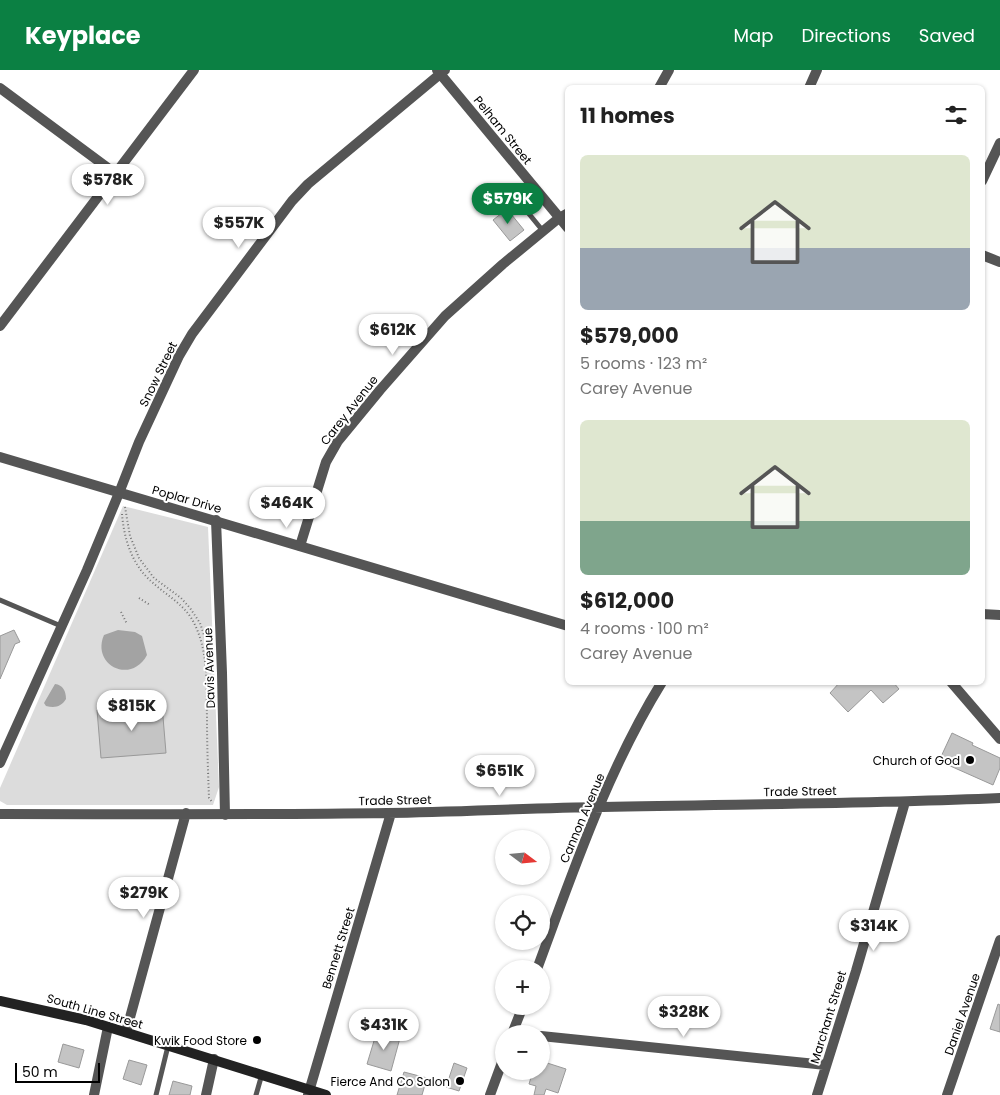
<!DOCTYPE html>
<html lang="en">
<head>
<meta charset="utf-8">
<style>
	body { margin:0; font-family:Poppins,sans-serif; background:#f6f6f6; color:#222; height:100vh; display:flex; flex-direction:column; font-size:19px; white-space:nowrap }
	* { box-sizing:border-box; margin:0 }
	p { font-size:16px; color:#767676 }
	.icon { flex:none; width:28px; height:28px; fill:none; stroke:currentColor; stroke-width:2; stroke-linecap:round; stroke-linejoin:round }
	.map { position:relative; flex:1; overflow:hidden }
	.drawer { position:absolute; left:565px; top:15px; width:420px; height:600px; display:flex; flex-direction:column; background:#fff; border-radius:8px; box-shadow:0 1px 4px #0004 }
	.drawer>* { flex:none }
	.needle { width:32px; rotate:106deg }
	.tools { position:absolute; left:495px; top:760px; display:grid; gap:10px }
	.tools a { display:grid; place-items:center; width:55px; height:55px; border-radius:50%; background:#fff; box-shadow:0 1px 4px #0004; font-size:25px }
	.scale { position:absolute; left:15px; bottom:12px; width:85px; box-sizing:border-box; padding-left:5px; border:2px solid #000; border-top:0; font-size:14px; line-height:18px; white-space:nowrap; color:#000; -webkit-text-stroke:4px #fff; paint-order:stroke }
	.price { position:absolute; translate:-50% -42px; padding:0 11px; border-radius:18px; background:#fff; color:#222; font-size:16px; line-height:32px; filter:drop-shadow(0 1px 2px #0008) }
	.price::after { content:''; position:absolute; left:50%; top:30px; width:15px; height:11px; margin-left:-8px; background:inherit; clip-path:polygon(0 0,100% 0,50% 100%) }
	.price.active { background:#0b8043; color:#fff }
	ul { padding:0; list-style:none }
	li { display:grid; align-content:center; gap:10px; height:265px; padding:0 15px }
	li span { display:grid; place-items:center; height:155px; border-radius:8px; color:#555 }
	li>.icon { margin-inline-start:auto }
	span .icon { width:90px; height:90px; fill:#fffc; stroke-width:1 }
	li b { font-size:21px }
	h2 { display:flex; justify-content:space-between; align-items:center; height:60px; padding:0 15px; font-size:21px }
	header { display:flex; align-items:center; gap:30px; box-sizing:border-box; height:70px; padding:0 25px; background:#0b8043; color:#fff }
	header strong { font-size:24px }
	nav { display:flex; gap:28px; margin-inline-start:auto; font-size:18px }
	.map>svg:first-child { display:block }
	.green { fill:#dcdcdc }
	.water { fill:#a3a3a3 }
	.building { fill:#c4c4c4; stroke:#999 }
	.lines { fill:none; stroke-linecap:round; stroke-linejoin:round }
	.path { stroke:#777; stroke-width:2; stroke-dasharray:1 2.5; stroke-linecap:butt }
	.service { stroke:#555; stroke-width:5 }
	.minor { stroke:#555; stroke-width:10 }
	.tertiary { stroke:#555; stroke-width:10 }
	.secondary { stroke:#222; stroke-width:10 }
	.poi-dot { fill:#000; stroke:#fff; stroke-width:2 }
	.labels { text-anchor:middle; dominant-baseline:central; stroke-width:4; stroke-linejoin:round; paint-order:stroke }
	.street-label { font-size:12px; fill:#000; stroke:#fff }
	.poi-label { font-size:12px; fill:#000; stroke:#fff; text-anchor:end }
</style>
</head>
<body>
<header>
<strong>Keyplace</strong>
<nav><a>Map</a><a>Directions</a><a>Saved</a></nav>
</header>
<div class="map">
<svg width="1000" height="1025" viewBox="0 0 1000 1025">
	<rect width="100%" height="100%" fill="#fff"/>
	<path class="green" d="M123,436L208,457L219,717L213,735H7L0,731V718Z"/>
	<path class="water" d="M118,560L135,562L142,566L147,585C131,615 91,595 104,565Z
		M55,614C63,615 66,621 66,629C61,637 55,638 46,636L44,633Z"/>
	<path class="building" d="M507,139L524,160L510,171L493,150Z
		M14,560L20,572L15,574L0,609V566Z
		M840,612H893L899,619L883,633L871,620L848,642L830,623Z
		M162,635L166,683L101,688L97,640Z
		M952,663L973,673L972,675L1000,688V698L993,715L939,691Z
		M998,934L1000,935V962L990,959Z
		M377,961L400,968L391,1001L367,994Z
		M63,974L84,980L79,998L58,992Z
		M129,990L147,995L141,1015L123,1009Z
		M541,991L566,999L558,1023L546,1019L544,1025H534L536,1016L529,1014L533,1001H541Z
		M454,993L467,998L459,1021L446,1017Z
		M404,1002L427,1008L422,1025H397Z
		M173,1011L192,1016L190,1025H169Z"/>
	<g class="lines">
		<path class="path" d="M125,437L130,466L139,488L154,508L181,528L190,538L200,553L209,580
			M122,444C124,469 132,495 152,512C167,526 186,535 195,555C209,584 206,617 207,648C207,675 208,702 209,728L212,732
			M139,528L150,535
			M121,542L127,554"/>
		<path class="service" d="M516,128L543,161
			M527,141L542,127
			M0,530L61,556
			M156,1025L168,976
			M256,1025L262,1004"/>
		<path class="minor" d="M437,0L568,158
			M0,18L116,104
			M659,18L669,0
			M809,18L817,0
			M982,185L1000,192
			M0,256L194,0
			M119,423L139,372L179,286L192,264L292,131L308,114L445,0
			M216,450L222,603L225,745
			M300,476L326,392L338,371L380,320L445,246L503,194L559,148L568,143
			M982,544L1000,545
			M951,612L1000,669
			M0,744C129,744 258,745 387,743C459,742 531,738 603,737C735,734 868,734 1000,728
			M537,899C573,802 607,701 662,612
			M126,962L186,743
			M512,964L523,936
			M541,966L826,995
			M94,1025L108,957
			M206,1025L214,989
			M308,1025L391,743
			M490,1025L504,987
			M817,1025L856,901L905,732
			M947,1025L1000,870"/>
		<path class="tertiary" d="M982,111L1000,73
			M0,387L568,556
			M0,693L87,500L119,423"/>
		<path class="secondary" d="M0,931L86,950L326,1025"/>
	</g>
	<g class="poi-dot">
		<circle cx="970" cy="690" r="5"/>
		<circle cx="257" cy="970" r="5"/>
		<circle cx="460" cy="1011" r="5"/>
	</g>
	<g class="labels">
		<g class="street-label">
			<text transform="translate(503 60) rotate(51)">Pelham Street</text>
			<text transform="translate(158 304) rotate(-64)">Snow Street</text>
			<text transform="translate(349 340) rotate(-52)">Carey Avenue</text>
			<text transform="translate(187 429) rotate(16)">Poplar Drive</text>
			<text transform="translate(209 598) rotate(-92)">Davis Avenue</text>
			<text transform="translate(800 721) rotate(-1)">Trade Street</text>
			<text transform="translate(395 730) rotate(-1)">Trade Street</text>
			<text transform="translate(582 748) rotate(-67)">Cannon Avenue</text>
			<text transform="translate(338 878) rotate(-73)">Bennett Street</text>
			<text transform="translate(95 941) rotate(16)">South Line Street</text>
			<text transform="translate(962 944) rotate(-71)">Daniel Avenue</text>
			<text transform="translate(828 947) rotate(-73)">Marchant Street</text>
		</g>
		<g class="poi-label">
			<text x="960" y="690">Church of God</text>
			<text x="247" y="970">Kwik Food Store</text>
			<text x="450" y="1011">Fierce And Co Salon</text>
		</g>
	</g>
</svg>
<div class="tools">
<a><svg class="needle" viewBox="-14 -14 28 28"><path d="M0-13l5 13h-10z" fill="#e53935"/><path d="M0 13l5-13h-10z" fill="#767676"/></svg></a>
<a><svg class="icon" aria-label="locate" viewBox="0 0 24 24"><circle cx="12" cy="12" r="6"/><path d="M12 2v4M12 18v4M2 12h4M18 12h4"/></svg></a>
<a>+</a>
<a>−</a>
</div>
<div class="scale">50 m</div>
<b class="price" style="left:108px;top:136px">$578K</b>
<b class="price active" style="left:508px;top:155px">$579K</b>
<b class="price" style="left:239px;top:179px">$557K</b>
<b class="price" style="left:393px;top:286px">$612K</b>
<b class="price" style="left:287px;top:459px">$464K</b>
<b class="price" style="left:132px;top:662px">$815K</b>
<b class="price" style="left:500px;top:727px">$651K</b>
<b class="price" style="left:144px;top:849px">$279K</b>
<b class="price" style="left:874px;top:882px">$314K</b>
<b class="price" style="left:684px;top:968px">$328K</b>
<b class="price" style="left:384px;top:981px">$431K</b>
<section class="drawer">
<h2>11 homes<svg class="icon" aria-label="filters" viewBox="0 0 24 24"><path d="M4 7h16M4 17h16"/><circle cx="9" cy="7" r="2"/><circle cx="15" cy="17" r="2"/></svg></h2>
<ul>
<li><span style="background:linear-gradient(#dfe7d0 60%,#9aa5b1 0)"><svg class="icon" aria-label="home" viewBox="0 0 24 24"><path d="M3 11l9-7 9 7M6 9v11h12V9"/></svg></span><div><b>$579,000</b><p>5 rooms · 123 m²</p><p>Carey Avenue</p></div></li>
<li><span style="background:linear-gradient(#dfe7d0 65%,#7fa58c 0)"><svg class="icon" aria-label="home" viewBox="0 0 24 24"><path d="M3 11l9-7 9 7M6 9v11h12V9"/></svg></span><div><b>$612,000</b><p>4 rooms · 100 m²</p><p>Carey Avenue</p></div></li>
</ul>
</section>
</div>
</body>
</html>
